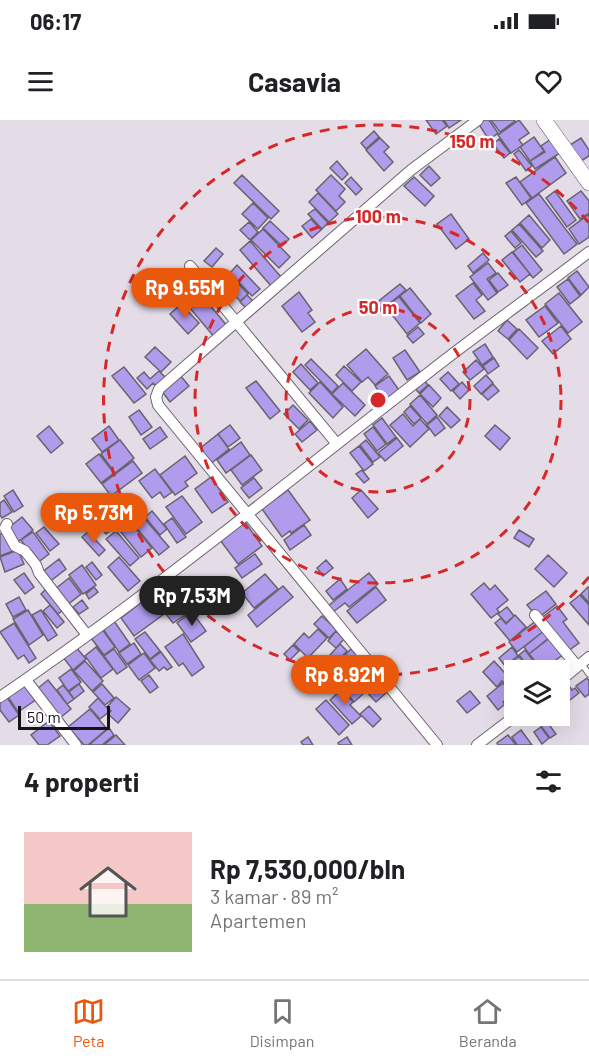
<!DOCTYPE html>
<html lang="id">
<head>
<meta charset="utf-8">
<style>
	body { margin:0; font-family:Barlow,sans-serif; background:#f2f2f2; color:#202124; height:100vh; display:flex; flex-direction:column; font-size:22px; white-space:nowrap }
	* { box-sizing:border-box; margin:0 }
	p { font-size:20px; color:#757577 }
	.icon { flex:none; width:33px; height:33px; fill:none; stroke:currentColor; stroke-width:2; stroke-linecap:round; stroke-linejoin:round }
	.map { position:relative; height:625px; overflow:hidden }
	.sheet { display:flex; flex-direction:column; background:#fff; flex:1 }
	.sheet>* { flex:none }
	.fabs { position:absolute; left:504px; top:540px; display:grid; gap:12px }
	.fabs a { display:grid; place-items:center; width:66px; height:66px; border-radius:0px; background:#fff; box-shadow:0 6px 24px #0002; font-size:30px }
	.scale { position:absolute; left:18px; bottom:15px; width:92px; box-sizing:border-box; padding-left:6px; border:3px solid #151317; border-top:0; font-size:16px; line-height:21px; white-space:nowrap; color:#151317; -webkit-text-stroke:4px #fff; paint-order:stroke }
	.price { position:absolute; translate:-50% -51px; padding:0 14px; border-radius:21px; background:#ea580c; color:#fff; font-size:20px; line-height:39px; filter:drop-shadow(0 2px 3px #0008) }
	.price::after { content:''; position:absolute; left:50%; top:36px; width:18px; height:14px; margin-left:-9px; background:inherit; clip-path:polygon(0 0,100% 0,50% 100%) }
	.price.active { background:#222; color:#fff }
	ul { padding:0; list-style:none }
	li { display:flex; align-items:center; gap:18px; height:150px; padding:0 24px }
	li+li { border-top:2px solid #e0e0e0 }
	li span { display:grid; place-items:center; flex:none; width:168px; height:120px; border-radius:0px; color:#555 }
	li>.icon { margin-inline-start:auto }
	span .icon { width:72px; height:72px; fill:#fffc; stroke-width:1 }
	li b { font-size:26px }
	h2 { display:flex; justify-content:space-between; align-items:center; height:72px; padding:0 24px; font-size:26px }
	.status { display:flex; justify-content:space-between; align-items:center; height:42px; padding:0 30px; background:#fff; direction:ltr }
	.status svg { height:16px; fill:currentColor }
	header { display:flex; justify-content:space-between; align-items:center; height:78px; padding:0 24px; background:#fff; font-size:27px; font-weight:700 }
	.tabs { display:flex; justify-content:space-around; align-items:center; height:84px; border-top:2px solid #e0e0e0; background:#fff; font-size:16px; color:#757577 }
	.tabs a { display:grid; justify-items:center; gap:3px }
	.tabs .active { color:#ea580c }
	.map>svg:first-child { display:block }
	.building { fill:#b19bed; stroke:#66646f; stroke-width:1.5 }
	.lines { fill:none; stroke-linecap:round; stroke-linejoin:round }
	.lane-casing { stroke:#6d6670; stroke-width:7 }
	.street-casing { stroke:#6d6670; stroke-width:12 }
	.secondary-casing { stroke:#6d6670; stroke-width:16 }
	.lane { stroke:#fff; stroke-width:5 }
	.street { stroke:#fff; stroke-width:10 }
	.secondary { stroke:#fff; stroke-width:15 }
	.ring { fill:none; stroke:#d62828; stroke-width:3; stroke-dasharray:10 8 }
	.centre { fill:#d62828; stroke:#fff; stroke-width:3 }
	.ring-label { font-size:18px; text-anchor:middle; font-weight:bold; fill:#d62828; stroke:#fff; stroke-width:4.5; stroke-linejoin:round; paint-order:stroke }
</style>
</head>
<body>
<div class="status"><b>06:17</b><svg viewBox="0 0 49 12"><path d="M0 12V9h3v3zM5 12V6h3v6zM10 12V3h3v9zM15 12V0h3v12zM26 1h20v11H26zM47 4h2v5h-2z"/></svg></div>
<header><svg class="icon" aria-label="menu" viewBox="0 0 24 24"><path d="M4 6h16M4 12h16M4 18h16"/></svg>Casavia<svg class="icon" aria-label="heart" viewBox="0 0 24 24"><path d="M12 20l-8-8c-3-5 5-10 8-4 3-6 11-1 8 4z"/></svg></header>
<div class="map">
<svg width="589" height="625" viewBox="0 0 589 625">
	<rect width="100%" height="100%" fill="#e4dce7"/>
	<path class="building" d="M426,0H442L447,6L436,14Z
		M444,0H461L449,8Z
		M483,0H489L498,13L489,20L478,3Z
		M491,0H514L515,1L500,12Z
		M519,0L529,13L519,20L523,25L511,33L498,15Z
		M374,11L379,17L366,29L361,23Z
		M534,17L544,31L530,41L520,27Z
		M380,18L389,27L384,32L393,42L384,51L366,30Z
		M581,18L589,30V36L581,41L570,25Z
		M499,19L510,33L504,38L493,24Z
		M551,19L560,33L535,49L530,41L545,32L541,26Z
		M519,30L532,46L526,51L514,34Z
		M555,37L566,53L532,78L520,62Z
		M337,41L348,54L342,60L330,48Z
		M429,46L440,58L431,66L420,55Z
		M242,55L279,91L271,99L234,63Z
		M331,55L345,69L339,76L345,82L336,91L316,70Z
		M351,57L362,69L356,75L345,63Z
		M414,57L434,76L425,86L404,66Z
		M516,57L531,78L522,85L506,63Z
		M555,71L576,100L567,107L546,78Z
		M581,71L589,81V93L580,99L567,81Z
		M318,73L338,94L329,102L309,82Z
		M539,74L577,124L564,134L526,83Z
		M253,83L268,98L258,109L242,94Z
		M315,89L328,103L322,109L308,94Z
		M451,94L469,119L456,129L437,104Z
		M589,94V117L579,124L569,109Z
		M529,95L550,120L542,128L520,103Z
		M311,99L321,110L312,118L302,106Z
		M270,101L289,119L282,126L263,108Z
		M249,102L258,112L250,120L240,110Z
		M519,104L543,131L536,137L512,110Z
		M263,109L290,137L279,148L251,120Z
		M511,111L521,123L515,128L505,116Z
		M250,121L281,157L271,166L240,130Z
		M522,125L542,150L533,158L513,132Z
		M216,128L223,134L212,147L204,141Z
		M512,132L530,154L520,162L502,140Z
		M483,133L489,140L473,153L468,146Z
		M488,143L496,153L487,159L497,173L488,180L470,157Z
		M237,145L260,169L252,176L230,153Z
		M577,151L589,167L581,175L568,158Z
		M498,153L508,165L498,172L489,160Z
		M229,154L248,174L240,181L221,161Z
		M568,159L580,176L570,184L557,167Z
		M473,163L482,175L476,180L485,191L474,199L456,176Z
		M400,164L406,170L375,195L370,188Z
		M410,168L431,194L421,203L400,176Z
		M299,172L312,190L308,193L315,202L302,212L282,186Z
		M559,173L582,202L568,213L545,184Z
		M247,175L254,182L247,189L240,182Z
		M203,177L228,207L215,218L190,188Z
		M399,177L420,203L407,214L386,187Z
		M181,184L199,203L188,214L170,194Z
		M545,186L558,203L539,217L526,200Z
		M507,200L517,209L508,219L498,211Z
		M561,206L571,219L553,234L542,221Z
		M418,207L424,214L413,223L407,216Z
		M519,209L538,228L527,239L509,220Z
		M485,224L493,237L482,245L473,232Z
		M155,227L171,242L161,252L145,237Z
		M366,229L388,254L375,265L368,257L362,262L347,245Z
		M405,230L420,252L407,260L393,238Z
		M494,238L499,246L488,254L483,246Z
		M311,239L338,266L332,273L305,245Z
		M476,240L484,249L470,260L463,252Z
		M301,244L318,263L310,270L293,252Z
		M344,246L361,262L352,271L336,255Z
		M124,247L146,274L134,283L112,256Z
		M159,251L166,258L157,267L153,263L147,269L137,258L144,252L150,259Z
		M448,252L459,264L451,271L440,259Z
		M179,254L189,266L170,282L161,270Z
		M486,255L493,263L481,274L474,266Z
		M389,256L399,270L385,280L375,266Z
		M422,258L428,265L419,273L413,266Z
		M256,261L280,291L270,299L246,268Z
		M320,262L343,287L333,298L309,273Z
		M462,262L469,270L460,279L453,271Z
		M343,263L365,285L355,296L332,274Z
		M493,264L499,271L488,280L482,274Z
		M429,265L441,278L433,287L420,274Z
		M420,275L437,295L427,304L410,284Z
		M293,285L308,300L299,309L284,294Z
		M410,286L421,298L414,304L404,292Z
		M447,287L460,300L451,308L439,296Z
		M139,290L152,307L141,315L129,297Z
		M403,294L413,306L420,299L429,309L410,327L390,305Z
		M437,297L445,308L435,316L427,305Z
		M382,298L396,317L387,324L373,305Z
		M310,301L317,310L302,322L295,314Z
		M230,305L240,318L228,327L218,314Z
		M495,305L510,318L500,330L485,316Z
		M49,306L63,323L51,333L37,316Z
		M109,306L119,320L102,332L92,319Z
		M160,307L167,317L150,329L143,319Z
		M373,307L386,324L377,331L364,314Z
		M218,314L229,329L209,345L198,330Z
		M397,318L403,326L385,341L378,333Z
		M120,320L134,338L115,353L101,334Z
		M366,320L380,337L373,342L360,325Z
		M241,322L250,335L226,353L217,340Z
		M359,326L373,344L364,351L350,333Z
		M99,334L114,353L101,363L86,344Z
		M251,335L262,350L242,365L231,350Z
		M185,336L197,353L185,362L188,366L175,375L160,355Z
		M133,341L142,353L111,376L102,364Z
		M155,349L172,372L164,378L160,372L152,378L139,361Z
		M362,350L369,359L364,363L356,354Z
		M211,357L228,382L212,393L195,369Z
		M254,358L262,368L249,378L241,368Z
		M13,370L23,386L14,392L4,376Z
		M288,370L310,400L291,413L290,411L282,417L262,389Z
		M361,370L378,389L368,398L352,378Z
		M182,376L202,402L186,414L166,387Z
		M4,380L12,392L2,398L0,395V383Z
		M152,391L167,409L160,415L145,397Z
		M108,394L117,405L106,414L97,403Z
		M22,397L33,410L18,422L7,409Z
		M144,398L169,427L159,435L135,406Z
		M172,398L186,417L177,423L164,404Z
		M245,402L262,426L238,444L220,420Z
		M131,403L152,428L141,437L121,412Z
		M304,405L311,415L290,430L284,420Z
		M44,407L59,424L50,431L36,413Z
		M519,410L534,419L529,427L514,418Z
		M116,411L139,438L130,446L106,419Z
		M6,412L13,431L0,436V414Z
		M33,412L49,434L37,443L21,420Z
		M88,412L105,430L99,436L82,417Z
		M18,430L24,444L5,452L0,437Z
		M255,434L262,444L242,458L235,448Z
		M548,435L567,453L554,467L535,449Z
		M119,437L140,461L128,471L108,447Z
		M59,439L66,449L48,463L41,453Z
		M326,440L333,448L323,456L317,448Z
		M92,442L102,455L96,460L86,447Z
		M82,445L96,465L83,474L69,455Z
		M24,453L34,467L25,474L14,460Z
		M369,453L378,464L349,487L345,483L333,492L328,486Z
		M265,454L278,469L254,488L242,473Z
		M69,458L81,474L66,486L54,470Z
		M340,459L347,469L333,480L326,471Z
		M192,461L206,480L192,490L179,471Z
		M169,462L182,479L165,491L156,480L162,476L158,470Z
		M484,463L490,470L495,465L508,480L497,489L499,492L491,498L471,474Z
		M283,466L293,477L257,507L248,495Z
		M48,467L64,489L58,494L41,474Z
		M94,467L98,472L89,479L86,474Z
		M376,467L386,480L357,503L347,491Z
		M588,467L589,469V483L581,474Z
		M546,471L556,484L538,498L527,485Z
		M151,475L164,494L134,516L121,498Z
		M580,475L589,485V505L570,483Z
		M19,477L26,490L13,497L6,484Z
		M82,480L88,488L79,494L73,487Z
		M182,480L191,491L173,503L165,493Z
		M50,485L64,502L57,508L43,491Z
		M557,486L567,499L563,502L579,523L568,531L540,499Z
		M507,487L514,496L506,503L498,494Z
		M28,490L43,515L29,525L13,499Z
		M41,490L57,515L48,521L32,495Z
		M192,492L206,511L191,522L177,503Z
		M515,495L526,507L510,521L495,503L501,498L506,504Z
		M322,496L337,510L329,518L314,504Z
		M537,500L545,510L517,532L509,522Z
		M114,501L130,524L119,532L103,509Z
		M14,503L36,538L29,543L24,535L18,539L0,512Z
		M102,509L115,527L104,535L91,518Z
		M318,509L327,518L308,538L294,524L304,513L309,518Z
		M545,510L550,517L529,534L524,527Z
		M336,511L344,519L336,528L328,521Z
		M145,512L160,531L150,539L135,519Z
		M183,514L204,547L192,556L183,543L179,546L165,527Z
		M551,517L564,534L542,550L529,534Z
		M134,523L141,534L127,544L119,533Z
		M340,524L347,531L327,553L320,546Z
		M293,525L299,531L290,540L284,534Z
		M75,526L86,539L73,550L62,536Z
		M96,527L113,549L101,558L85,536Z
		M512,527L518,536L505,546L499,538Z
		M114,529L127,547L117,554L104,536Z
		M351,529L358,536L350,545L342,538Z
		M525,530L539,548L535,550H531L519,535Z
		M161,532L172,547L167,550L164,547L159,551L150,540Z
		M144,533L155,548L139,560L128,545Z
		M519,536L530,550H514V556L506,546Z
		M85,541L103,561L92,571L74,551Z
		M494,541L514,563V574L502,561L497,567L483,552Z
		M345,542L354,550L360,543L367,549L356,562L340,547Z
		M71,549L81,562L68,571L59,558Z
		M370,553L387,572L376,582L359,564Z
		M149,555L158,567L150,573L141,561Z
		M587,558L589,561V574L585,577L576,566Z
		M48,560L71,589L60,598L37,569Z
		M25,561L37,579L18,592L8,577Z
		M352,561L363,574L354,582L343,569Z
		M503,563L512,574L503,582L505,584L498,590L487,576Z
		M567,563L572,570L575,568L579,573L565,584L560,576V570Z
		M79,564L84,571L74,579L69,572Z
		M102,564L114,578L105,585L93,572Z
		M63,565L74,579L67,584L57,570Z
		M342,569L353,582L350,585L361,596L352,604L330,580Z
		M470,571L480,583L467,593L457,581Z
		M512,574L514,577V588L511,591L503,582Z
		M6,576L19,595L9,602L0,590V580Z
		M116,577L130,589L118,603L108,594L111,591L107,587Z
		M98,578L110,591L100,599L89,587Z
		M326,580L349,605L339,615L316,589Z
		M560,581L568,592L552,605L544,596H560Z
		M369,586L381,599L373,607L360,594Z
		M90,589L107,609L88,625H84L68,607Z
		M49,601L60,616L47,625H39L31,615Z
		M547,602L556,614L550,618L541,606Z
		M541,607L549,618L542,624L534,612Z
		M109,608L114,615L102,625H89Z
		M521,610L532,625H517L512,617Z
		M116,615L125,625H104Z
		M508,615L516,625H498L497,623Z
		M308,617L313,625H303L301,622Z
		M347,617L352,625H339L338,623Z"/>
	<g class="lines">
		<g class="lane-casing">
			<path id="lane" d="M581,543L589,554"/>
		</g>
		<g class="street-casing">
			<path id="street" d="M190,146L337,324
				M7,404L5,408L15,426L25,431L36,445L39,453L87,515
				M535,495L577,546
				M26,560L76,625
				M560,561L589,537
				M0,577C144,479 281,367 419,260C474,216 533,175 589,132
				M437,625L158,285L156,277L159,269L411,50L478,0
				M477,625L515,596"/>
		</g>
		<g class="secondary-casing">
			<path id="secondary" d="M544,0L589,63"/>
		</g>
		<use href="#lane" class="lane"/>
		<use href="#street" class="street"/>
		<use href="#secondary" class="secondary"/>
	</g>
	<g class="ring">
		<circle cx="378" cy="280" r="92"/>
		<circle cx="378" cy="280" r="183"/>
		<path d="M589 457A275 275 0 1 1 589 103"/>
	</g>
	<circle cx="378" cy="280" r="9" class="centre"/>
	<g class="ring-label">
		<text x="472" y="28">150 m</text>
		<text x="378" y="103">100 m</text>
		<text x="378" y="194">50 m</text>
	</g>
</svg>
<div class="fabs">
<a><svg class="icon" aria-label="layers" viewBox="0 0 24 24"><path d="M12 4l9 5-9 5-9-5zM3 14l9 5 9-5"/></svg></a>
</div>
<div class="scale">50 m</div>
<b class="price" style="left:185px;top:199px">Rp 9.55M</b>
<b class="price" style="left:94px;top:424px">Rp 5.73M</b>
<b class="price active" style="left:192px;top:507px">Rp 7.53M</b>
<b class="price" style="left:345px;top:586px">Rp 8.92M</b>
</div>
<section class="sheet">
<h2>4 properti<svg class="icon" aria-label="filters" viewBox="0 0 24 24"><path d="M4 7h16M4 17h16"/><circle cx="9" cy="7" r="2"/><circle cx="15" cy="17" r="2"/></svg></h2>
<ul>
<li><span style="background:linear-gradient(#f6c9c9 60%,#8fb573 0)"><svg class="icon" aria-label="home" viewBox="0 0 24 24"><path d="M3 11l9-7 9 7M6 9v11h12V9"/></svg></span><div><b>Rp 7,530,000/bln</b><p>3 kamar · 89 m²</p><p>Apartemen</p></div></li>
</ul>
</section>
<nav class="tabs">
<a class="active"><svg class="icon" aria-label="map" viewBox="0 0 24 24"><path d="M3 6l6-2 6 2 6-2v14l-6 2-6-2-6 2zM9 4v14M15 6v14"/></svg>Peta</a>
<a><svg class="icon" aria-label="saved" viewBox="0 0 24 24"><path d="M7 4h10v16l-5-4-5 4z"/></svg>Disimpan</a>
<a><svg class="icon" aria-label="home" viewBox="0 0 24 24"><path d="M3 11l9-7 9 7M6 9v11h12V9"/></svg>Beranda</a>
</nav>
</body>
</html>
